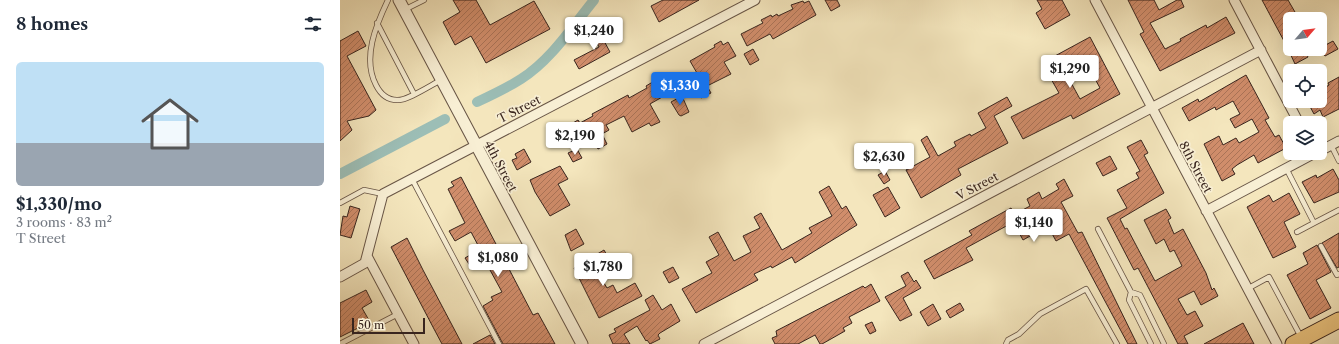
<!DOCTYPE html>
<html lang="en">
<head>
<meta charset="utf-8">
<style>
	body { margin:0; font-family:"Libre Caslon Text",serif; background:#f6f6f7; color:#1f2937; height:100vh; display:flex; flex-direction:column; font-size:15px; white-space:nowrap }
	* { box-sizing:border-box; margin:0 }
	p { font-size:13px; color:#747a83 }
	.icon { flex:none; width:22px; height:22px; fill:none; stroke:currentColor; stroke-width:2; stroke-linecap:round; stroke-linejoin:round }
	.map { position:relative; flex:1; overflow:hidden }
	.sheet { display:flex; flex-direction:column; background:#fff; width:340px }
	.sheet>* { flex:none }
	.needle { width:26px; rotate:62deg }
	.tools { position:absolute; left:943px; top:12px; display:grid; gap:8px }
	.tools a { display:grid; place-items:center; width:44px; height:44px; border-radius:6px; background:#fff; box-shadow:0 4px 16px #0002; font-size:20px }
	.scale { position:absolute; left:12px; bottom:10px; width:73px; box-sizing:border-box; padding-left:4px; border:2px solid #39251e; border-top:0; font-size:11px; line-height:14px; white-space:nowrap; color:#39251e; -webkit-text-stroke:3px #f8efd4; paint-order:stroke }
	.price { position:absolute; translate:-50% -34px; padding:0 9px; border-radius:4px; background:#fff; color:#222; font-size:13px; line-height:26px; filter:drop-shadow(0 1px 2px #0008) }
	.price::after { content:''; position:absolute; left:50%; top:24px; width:12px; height:9px; margin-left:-6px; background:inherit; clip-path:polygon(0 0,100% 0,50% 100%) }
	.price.on { background:#1a73e8; color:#fff }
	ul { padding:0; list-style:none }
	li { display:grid; align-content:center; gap:8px; height:212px; padding:0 16px }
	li+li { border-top:1px solid #e0e1e3 }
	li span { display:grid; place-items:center; height:124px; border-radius:6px; color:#555 }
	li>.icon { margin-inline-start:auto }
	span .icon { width:72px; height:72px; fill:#fffc; stroke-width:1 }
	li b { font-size:17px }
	h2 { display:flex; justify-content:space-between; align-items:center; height:48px; padding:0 16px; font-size:17px }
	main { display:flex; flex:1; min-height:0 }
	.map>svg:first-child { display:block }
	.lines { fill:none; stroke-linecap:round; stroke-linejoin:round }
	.canal { stroke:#9cbeb6; stroke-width:10 }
	.building { fill:url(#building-hatch); stroke:#39251e; fill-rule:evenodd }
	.service-casing { stroke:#685546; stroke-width:6 }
	.minor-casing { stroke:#685546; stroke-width:11 }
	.tertiary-casing { stroke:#685546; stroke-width:13 }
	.trunk-casing { stroke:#39251e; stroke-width:17 }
	.service { stroke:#f8efd4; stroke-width:4.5 }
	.minor { stroke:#f8efd4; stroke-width:9 }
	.tertiary { stroke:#f8efd4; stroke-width:11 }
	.trunk { stroke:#eac37e; stroke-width:15 }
	.labels { text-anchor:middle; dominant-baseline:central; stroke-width:3.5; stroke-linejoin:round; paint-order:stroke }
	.street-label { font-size:12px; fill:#39251e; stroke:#f8efd4 }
</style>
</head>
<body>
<main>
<section class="sheet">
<h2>8 homes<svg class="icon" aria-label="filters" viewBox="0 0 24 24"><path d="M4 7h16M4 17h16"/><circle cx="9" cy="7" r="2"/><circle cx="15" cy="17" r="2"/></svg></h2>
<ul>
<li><span style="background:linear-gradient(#bfe0f5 65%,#9aa5b1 0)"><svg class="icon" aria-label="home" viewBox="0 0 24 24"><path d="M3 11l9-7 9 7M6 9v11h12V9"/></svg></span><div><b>$1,330/mo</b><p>3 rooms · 83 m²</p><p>T Street</p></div></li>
</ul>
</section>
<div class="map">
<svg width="999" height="344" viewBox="0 0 999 344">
	<defs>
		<pattern id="building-hatch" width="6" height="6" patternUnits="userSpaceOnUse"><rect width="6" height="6" fill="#d08d6b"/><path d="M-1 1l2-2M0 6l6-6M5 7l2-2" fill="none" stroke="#aa7357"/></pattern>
	</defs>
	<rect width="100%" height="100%" fill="#f4e6bd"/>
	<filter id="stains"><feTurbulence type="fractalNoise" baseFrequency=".005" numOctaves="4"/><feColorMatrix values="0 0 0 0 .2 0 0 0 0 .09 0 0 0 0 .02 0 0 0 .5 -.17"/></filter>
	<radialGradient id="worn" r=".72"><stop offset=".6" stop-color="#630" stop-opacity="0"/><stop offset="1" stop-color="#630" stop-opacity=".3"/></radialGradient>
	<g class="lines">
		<path class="canal" d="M137,102C152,95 167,88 181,79C211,60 232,27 254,0
			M0,174L105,119"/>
	</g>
	<path class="building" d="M113,0H136L150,25L194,1L210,29L146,63L131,36L115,45L103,22L120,12Z
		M323,0H359L319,22L311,6Z
		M485,0H497L500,6L491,11Z
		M697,0H722L730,15L705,29L696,13L702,9Z
		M788,0H814L819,10L837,0H841L844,7L810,23L825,49L841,41L840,39L866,25L867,28L886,17L895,33L820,71L800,34L804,32Z
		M922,0H948L959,19H950V37L944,41Z
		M463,1L464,3L469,1L476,15L433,39L430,34L407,46L401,34L423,23L421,20L431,15L432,17L437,14L438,16L453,9L451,5Z
		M256,26L270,52L239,69L234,60L259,47L250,29Z
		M18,31L26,46L7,56L36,110L29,116L7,121L12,130L0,141V41Z
		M750,37L780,94L733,119L731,115L683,139L671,117L719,93L702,63ZM743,57L760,88L740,99L723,68Z
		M381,41L383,45L388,42L396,56L384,62L391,74L367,86L371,93L361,98L354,84L361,80L350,61L375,47L374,45Z
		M993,41L998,49L985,56L980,48Z
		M413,49L419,60L410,65L404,54Z
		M953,49H964L968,57L955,64L949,51Z
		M906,75L929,118L925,120L935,137L939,135L946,148L918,163L914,155L897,165L892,169L895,174L882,181L864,144L879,136L883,145L896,138L899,143L919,132L912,119L895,128L890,119L900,114L893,101L876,110L875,107L849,121L842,108L858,99L859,102Z
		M999,77V109L983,117L980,110L974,114L967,101H980V91L989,85L988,83Z
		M316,80L324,96L310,104L320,122L311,126L309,123L292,132L284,116L266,125L269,130L262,134L267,144L258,149L253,139L233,150L221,130L238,120L240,123L253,116L252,114L288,95L289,98L307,88L306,86Z
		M342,96L349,112L341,116L339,115L331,102Z
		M667,97L672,106L654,116L668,143L618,169L621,175L581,198L566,170L590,157L581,140L587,136L598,156L616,146L614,142L630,134L631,136L646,128L638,113Z
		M801,140L808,153L804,155L824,193L780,219L785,229L787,228L815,281L842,266L834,250L830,252L824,239L816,244L804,220L826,209L831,218L828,220L834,234L843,229L866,273L872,290L874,288L878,296L861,305L854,291L838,299L847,315L855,311L863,326L844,336L848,344H838L798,268L794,270L767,218L787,208L777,190L799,178L796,173L800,171L787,147Z
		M560,146L568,160L560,164L552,150Z
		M184,149L191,162L177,170L172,160L177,158L175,154Z
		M237,149L242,158L233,162L228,153Z
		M770,156L777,169L763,176L756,163Z
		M220,166L228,179L218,184L230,205L210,216L195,192L190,180Z
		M993,169L999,180V192L974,203L962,182L976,175L977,178Z
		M545,171L550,180L544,184L538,175Z
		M121,177L193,315L198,313L215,344H163L143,306L153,300L151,297L162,292L144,259L131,267L125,258L140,249L131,232L115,241L109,231L125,223L108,189L114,186L111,182Z
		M724,179L733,196L721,202L738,233L742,232L797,344H788L729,234L716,241L708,226L683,240L675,225L671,227L670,224L626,248L633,260L594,279L584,261L632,235L629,231L671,208L674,213H677L690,206L687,199L699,192L702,199L719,189L716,184Z
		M489,186L502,209L506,206L517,225L455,263L452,257L432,268L431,266L414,274L418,280L356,313L342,289L372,273L366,262L379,255L369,237L378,232L394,261L411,252L403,236L420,228L414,217L421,213L442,250L472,233L469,228L492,216L479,192Z
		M548,187L560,208L545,217L533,195Z
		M949,193L960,214L944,222L956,247L933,258L907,207L929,195L933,202Z
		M10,206L20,209L11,238L0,235L3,216L7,217Z
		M236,229L244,244L231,251L225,235Z
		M999,233V267L997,268L982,243Z
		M67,238L83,270L122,344H102L94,329L51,247Z
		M977,245L991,272L976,280L991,308L970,319L947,275L968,264L963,253Z
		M264,250L269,259L257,267L260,272L258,273L267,288L273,285L277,293L295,283L302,296L259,318L234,268Z
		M333,267L339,278L329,283L323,272Z
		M568,272L574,282L576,280L581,288L563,298L572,315L560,321L545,297L566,286L561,276Z
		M531,284L540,301L509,317L512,323L503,328L505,331L482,344H480L475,335L458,344H435L432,338L437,336L436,331L523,286L525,288Z
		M26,290L32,302L22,308L30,322L0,337V303Z
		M313,295L322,310L331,304L340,321L320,333L318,335L320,339L310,344L307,340L306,341L297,326L284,334L290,344H273L269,335L276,332L274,329L310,310L305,300Z
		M620,303L624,310L610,318L606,311Z
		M593,304L601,319L588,326L580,312Z
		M532,322L536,331L530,334L525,325Z
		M903,323L914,344H864Z
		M150,335L155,344H133Z"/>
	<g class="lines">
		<g class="service-casing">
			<path id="service" d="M48,0C36,25 22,58 36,85C40,93 47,100 57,100C67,101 91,85 101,80
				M64,10L84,0
				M37,23L74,94
				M991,145L999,161
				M946,168L974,223L957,232
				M72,179L159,344
				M0,203L24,190L43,194
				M974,223L999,210
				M758,229L791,292L789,300L811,344
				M981,246L997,275L999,274
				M907,289L929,277L961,337
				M791,292L800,295L824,344
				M0,344L58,314
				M666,344L668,340L679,334L700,314L746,289L777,344"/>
		</g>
		<g class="minor-casing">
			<path id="minor" d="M755,0L937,344
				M894,0L959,123
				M980,151L999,141
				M866,211L975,153
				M27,256L74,344
				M0,277L25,263L43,194L415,0
				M364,344L921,50"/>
		</g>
		<g class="tertiary-casing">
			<path id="tertiary" d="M59,0L242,344"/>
		</g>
		<g class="trunk-casing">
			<path id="trunk" d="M953,344L999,320"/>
		</g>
		<use href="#service" class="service"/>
		<use href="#minor" class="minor"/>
		<use href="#tertiary" class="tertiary"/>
		<use href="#trunk" class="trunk"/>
	</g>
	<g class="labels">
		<g class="street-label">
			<text transform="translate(179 109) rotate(-27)">T Street</text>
			<text transform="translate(161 166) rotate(62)">4th Street</text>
			<text transform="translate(856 167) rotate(62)">8th Street</text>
			<text transform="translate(637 186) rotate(-28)">V Street</text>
		</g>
	</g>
	<rect width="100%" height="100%" filter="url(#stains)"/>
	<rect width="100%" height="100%" fill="url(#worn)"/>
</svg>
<div class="tools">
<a><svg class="needle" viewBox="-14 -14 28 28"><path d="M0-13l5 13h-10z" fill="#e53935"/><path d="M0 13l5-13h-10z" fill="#747a83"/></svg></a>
<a><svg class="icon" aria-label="locate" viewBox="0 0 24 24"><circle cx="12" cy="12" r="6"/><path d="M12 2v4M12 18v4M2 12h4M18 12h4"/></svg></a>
<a><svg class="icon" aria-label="layers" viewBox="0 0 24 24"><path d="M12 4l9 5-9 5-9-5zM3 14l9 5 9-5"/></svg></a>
</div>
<div class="scale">50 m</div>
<b class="price" style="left:254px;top:51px">$1,240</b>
<b class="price" style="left:730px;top:89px">$1,290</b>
<b class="price on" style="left:340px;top:106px">$1,330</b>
<b class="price" style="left:235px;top:156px">$2,190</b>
<b class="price" style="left:544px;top:177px">$2,630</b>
<b class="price" style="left:694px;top:243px">$1,140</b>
<b class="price" style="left:158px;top:278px">$1,080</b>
<b class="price" style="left:263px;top:287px">$1,780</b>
</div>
</main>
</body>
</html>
